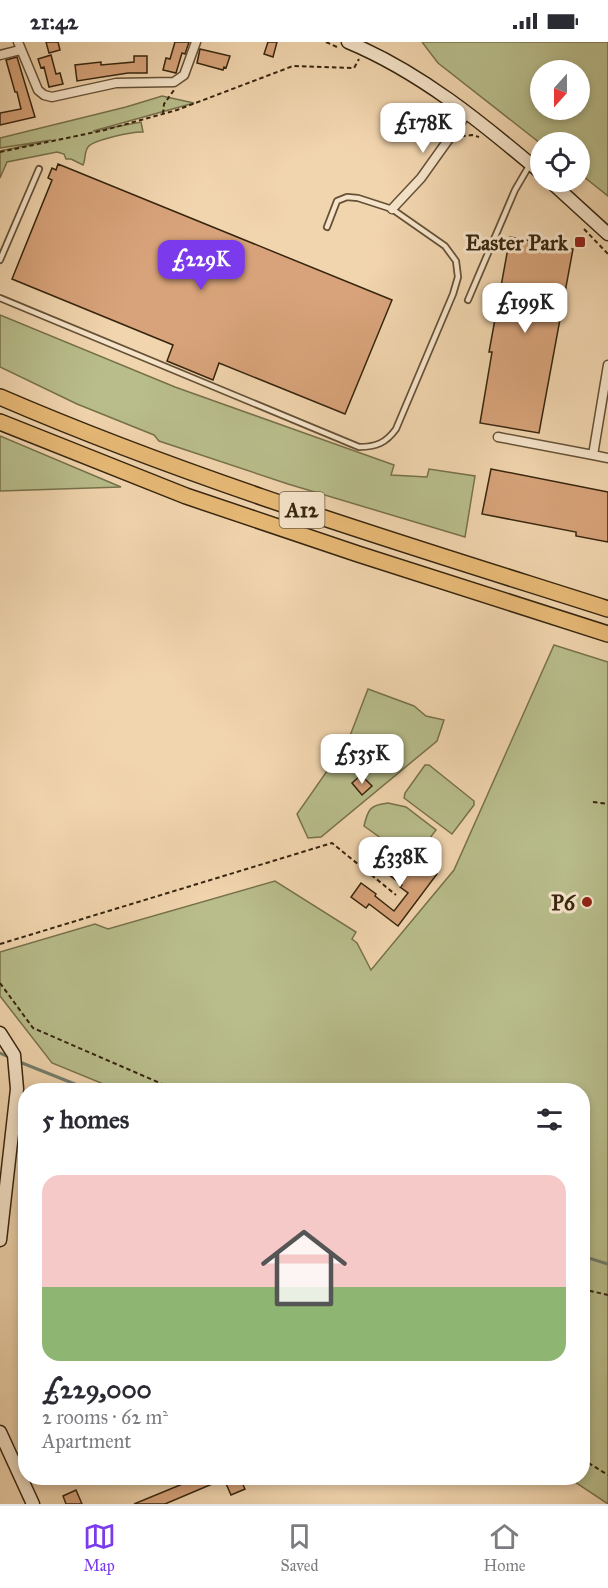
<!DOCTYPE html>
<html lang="en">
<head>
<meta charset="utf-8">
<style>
	body { margin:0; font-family:"IM FELL Great Primer",serif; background:#f2f2f3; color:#2b2b33; height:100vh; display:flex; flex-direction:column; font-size:22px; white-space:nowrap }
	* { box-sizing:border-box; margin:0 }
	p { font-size:20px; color:#7c7c81 }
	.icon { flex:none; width:33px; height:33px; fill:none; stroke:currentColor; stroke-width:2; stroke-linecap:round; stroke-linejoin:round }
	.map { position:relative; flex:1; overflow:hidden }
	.panel { position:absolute; left:18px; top:1041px; width:572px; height:402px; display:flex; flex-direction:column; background:#fff; border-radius:24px; box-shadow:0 3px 9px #0003 }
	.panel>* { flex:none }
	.needle { width:39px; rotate:201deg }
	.fabs { position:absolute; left:530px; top:18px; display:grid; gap:12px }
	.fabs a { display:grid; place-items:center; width:60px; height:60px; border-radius:50%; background:#fff; box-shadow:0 3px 9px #0003; font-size:30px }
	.price { position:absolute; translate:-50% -51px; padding:0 14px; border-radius:12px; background:#fff; color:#222; font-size:20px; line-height:39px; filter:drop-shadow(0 2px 3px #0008) }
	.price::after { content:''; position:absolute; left:50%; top:36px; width:18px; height:14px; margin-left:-9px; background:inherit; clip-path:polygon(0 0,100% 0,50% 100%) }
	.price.active { background:#7c3aed; color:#fff }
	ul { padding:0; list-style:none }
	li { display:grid; align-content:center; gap:12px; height:318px; padding:0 24px }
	li span { display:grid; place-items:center; height:186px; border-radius:18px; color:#555 }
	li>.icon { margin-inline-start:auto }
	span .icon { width:108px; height:108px; fill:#fffc; stroke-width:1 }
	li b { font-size:26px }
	h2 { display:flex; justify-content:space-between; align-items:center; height:72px; padding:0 24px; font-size:26px }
	.status { display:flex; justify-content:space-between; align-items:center; height:42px; padding:0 30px; background:#fff; direction:ltr }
	.status svg { height:16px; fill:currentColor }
	.menu { display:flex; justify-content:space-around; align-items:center; height:84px; border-top:2px solid #e1e1e2; background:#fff; font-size:16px; color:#7c7c81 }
	.menu a { display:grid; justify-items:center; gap:3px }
	.menu .active { color:#7c3aed }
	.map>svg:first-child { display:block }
	.green { fill:#b8bd8b; stroke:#77714c; stroke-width:1.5; fill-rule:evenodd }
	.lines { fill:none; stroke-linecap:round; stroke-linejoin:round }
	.stream { stroke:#737d6d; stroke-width:3 }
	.building { fill:#d8a37a; stroke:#36250e; stroke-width:1.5 }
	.lane-casing { stroke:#655136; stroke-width:8 }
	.street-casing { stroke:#655136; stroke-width:11 }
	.secondary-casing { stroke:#36250e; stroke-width:15 }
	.highway-casing { stroke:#36250e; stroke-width:18 }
	.path { stroke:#36250e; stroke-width:2; stroke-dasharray:4.5 3; stroke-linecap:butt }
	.lane { stroke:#f6e4ca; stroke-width:4.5 }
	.street { stroke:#f6e4ca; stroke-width:8 }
	.secondary { stroke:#f6e4ca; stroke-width:12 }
	.highway { stroke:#e8ba77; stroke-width:15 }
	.poi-dot { fill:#8f2418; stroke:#f6e4ca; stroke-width:2 }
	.labels { text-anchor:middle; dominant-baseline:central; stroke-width:6; stroke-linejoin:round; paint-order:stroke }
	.shield { fill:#f6e4ca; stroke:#705e46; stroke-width:1.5 }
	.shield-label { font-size:21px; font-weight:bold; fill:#36250e }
	.poi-label { font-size:22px; font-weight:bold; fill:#36250e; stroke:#f6e4ca; text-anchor:end }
</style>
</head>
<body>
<div class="status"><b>21:42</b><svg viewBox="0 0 49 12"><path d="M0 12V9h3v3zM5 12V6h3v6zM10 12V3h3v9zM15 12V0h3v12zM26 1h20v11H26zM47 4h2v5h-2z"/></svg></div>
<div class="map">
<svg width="608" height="1462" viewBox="0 0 608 1462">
	<rect width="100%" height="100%" fill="#f1d5ae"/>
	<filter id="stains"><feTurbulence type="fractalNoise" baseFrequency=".00333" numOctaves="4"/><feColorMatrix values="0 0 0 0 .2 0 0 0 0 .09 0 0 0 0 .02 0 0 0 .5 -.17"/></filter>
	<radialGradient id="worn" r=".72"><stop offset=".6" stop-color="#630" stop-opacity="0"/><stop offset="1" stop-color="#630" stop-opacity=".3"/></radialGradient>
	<path class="green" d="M422,0H608V154L579,131V100L540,101L438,21ZM540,28H579V68H540Z
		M162,54L194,61L93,89L141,80L143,90C134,89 93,98 88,105C84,110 86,117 83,123L71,117H66L64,112L57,110L7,120L0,136V109L51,98L0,106V96L126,65Z
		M0,273L175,345L394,423L391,433L427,435L429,427L475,434L465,495L288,442L159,399L154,393L77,362L0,325Z
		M0,394L121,445L0,449Z
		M554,603L608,620V1462L569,1436H582V1048H118L52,1021L0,954V910L95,882L108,887L275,839L356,890L352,897L357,901L371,928L454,828Z
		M368,647L414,664L426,674L444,678L437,699L321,795L308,796L297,772L348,699Z
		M425,723H429L474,759V763L452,792L404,756L405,751Z
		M388,761L406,765L436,788L415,816L406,809L392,804L364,784C368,767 370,763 388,761Z"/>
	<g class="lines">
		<path class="stream" d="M0,1011L11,1016
			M17,1019L90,1048
			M582,1214L608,1222"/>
	</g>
	<path class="building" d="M46,0H58L60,8L49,11Z
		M175,0H189L185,12L182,11L176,31L163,28L166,16L170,17Z
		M268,0H277L273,15L264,12Z
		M200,7L230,14L226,26L224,25L223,28L197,21Z
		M51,13L56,32L60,31L63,42L49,45L44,25L41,26L38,17Z
		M134,14H147V31H128L77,39L75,23L101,20V23L134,20Z
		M17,15L35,75L0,83V71L21,67L17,50H15L6,18Z
		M58,122L392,258L345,372L219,321L213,338L167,319L173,303L12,237L52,138L48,136L52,126L56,128Z
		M510,195L573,207L539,391L480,381L492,310H489Z
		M491,427L608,450V500L576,494V490L482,472Z
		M361,733L372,744L362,753L352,741Z
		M406,809L437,832L398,884L369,862L366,866L351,855L361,841L376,852L375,854L394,869L408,851L400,845L402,843L388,832Z
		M197,1436H240L245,1447L231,1453L224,1437L165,1462H134Z
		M76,1448L82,1462H66L63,1454Z"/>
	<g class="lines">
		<g class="lane-casing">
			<path id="lane" d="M0,218L39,127
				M0,256L359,405C376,405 386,401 396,387L453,252L458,235L456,219L445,204L392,167L358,156L347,155L337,159L327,185
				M468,258L515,148L529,124"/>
		</g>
		<g class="street-casing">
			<path id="street" d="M18,0L38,48L44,53L52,55L116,41L174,40L184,33L196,0
				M0,13L20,8
				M392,167L421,136L468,70
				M608,323L593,413L608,416
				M498,395L593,413"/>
		</g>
		<g class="secondary-casing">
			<path id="secondary" d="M348,0C420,30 481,80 540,130
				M551,140L608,192
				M0,991L14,1013L17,1047L0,1198
				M0,1390L33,1462"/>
		</g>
		<g class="highway-casing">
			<path id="highway" d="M0,355C197,440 404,502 608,567
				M0,380L186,454L358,512L608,592"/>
		</g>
		<path class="path" d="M326,0L337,5
			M437,64L444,71L448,82
			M163,72L164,62L174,48
			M462,92L464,94L472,93L479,95
			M0,110L105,88L177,68L293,24L354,26L359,17
			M584,187L608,212
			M593,760L608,762
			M0,902L332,801L396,853
			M0,941L33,986L176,1048
			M582,1247L608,1253
			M582,1417L608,1433"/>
		<use href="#lane" class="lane"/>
		<use href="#street" class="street"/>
		<use href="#secondary" class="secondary"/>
		<use href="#highway" class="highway"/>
	</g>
	<g class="poi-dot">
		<rect x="574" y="194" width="12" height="12" rx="3"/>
		<circle cx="587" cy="860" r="6"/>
	</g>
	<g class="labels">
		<rect class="shield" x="279.5" y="450" width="45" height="36" rx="4.5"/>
		<g class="shield-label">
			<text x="302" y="468">A12</text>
		</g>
		<g class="poi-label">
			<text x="568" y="200">Easter Park</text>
			<text x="575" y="860">P6</text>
		</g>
	</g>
	<rect width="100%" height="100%" filter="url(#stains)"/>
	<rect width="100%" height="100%" fill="url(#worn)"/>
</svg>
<div class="fabs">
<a><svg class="needle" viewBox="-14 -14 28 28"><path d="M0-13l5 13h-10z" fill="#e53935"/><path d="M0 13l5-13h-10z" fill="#7c7c81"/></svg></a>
<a><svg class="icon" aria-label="locate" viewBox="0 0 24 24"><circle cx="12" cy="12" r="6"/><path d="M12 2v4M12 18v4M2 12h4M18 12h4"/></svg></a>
</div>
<b class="price" style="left:423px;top:112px">£178K</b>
<b class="price active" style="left:201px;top:249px">£229K</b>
<b class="price" style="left:525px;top:292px">£199K</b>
<b class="price" style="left:362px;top:743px">£535K</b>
<b class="price" style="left:400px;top:846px">£338K</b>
<section class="panel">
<h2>5 homes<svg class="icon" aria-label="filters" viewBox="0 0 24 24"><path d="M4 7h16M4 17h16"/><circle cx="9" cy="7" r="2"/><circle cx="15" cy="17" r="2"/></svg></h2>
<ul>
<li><span style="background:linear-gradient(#f6c9c9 60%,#8fb573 0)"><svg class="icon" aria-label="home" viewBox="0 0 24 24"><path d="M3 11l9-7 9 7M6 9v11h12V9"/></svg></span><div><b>£229,000</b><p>2 rooms · 62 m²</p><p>Apartment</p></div></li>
</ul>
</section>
</div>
<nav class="menu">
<a class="active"><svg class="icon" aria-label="map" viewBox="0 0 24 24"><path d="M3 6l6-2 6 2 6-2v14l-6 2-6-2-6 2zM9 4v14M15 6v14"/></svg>Map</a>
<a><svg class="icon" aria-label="saved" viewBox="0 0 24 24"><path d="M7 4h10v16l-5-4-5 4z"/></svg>Saved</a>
<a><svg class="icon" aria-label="home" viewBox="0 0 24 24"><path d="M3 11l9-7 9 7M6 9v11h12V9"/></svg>Home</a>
</nav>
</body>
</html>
